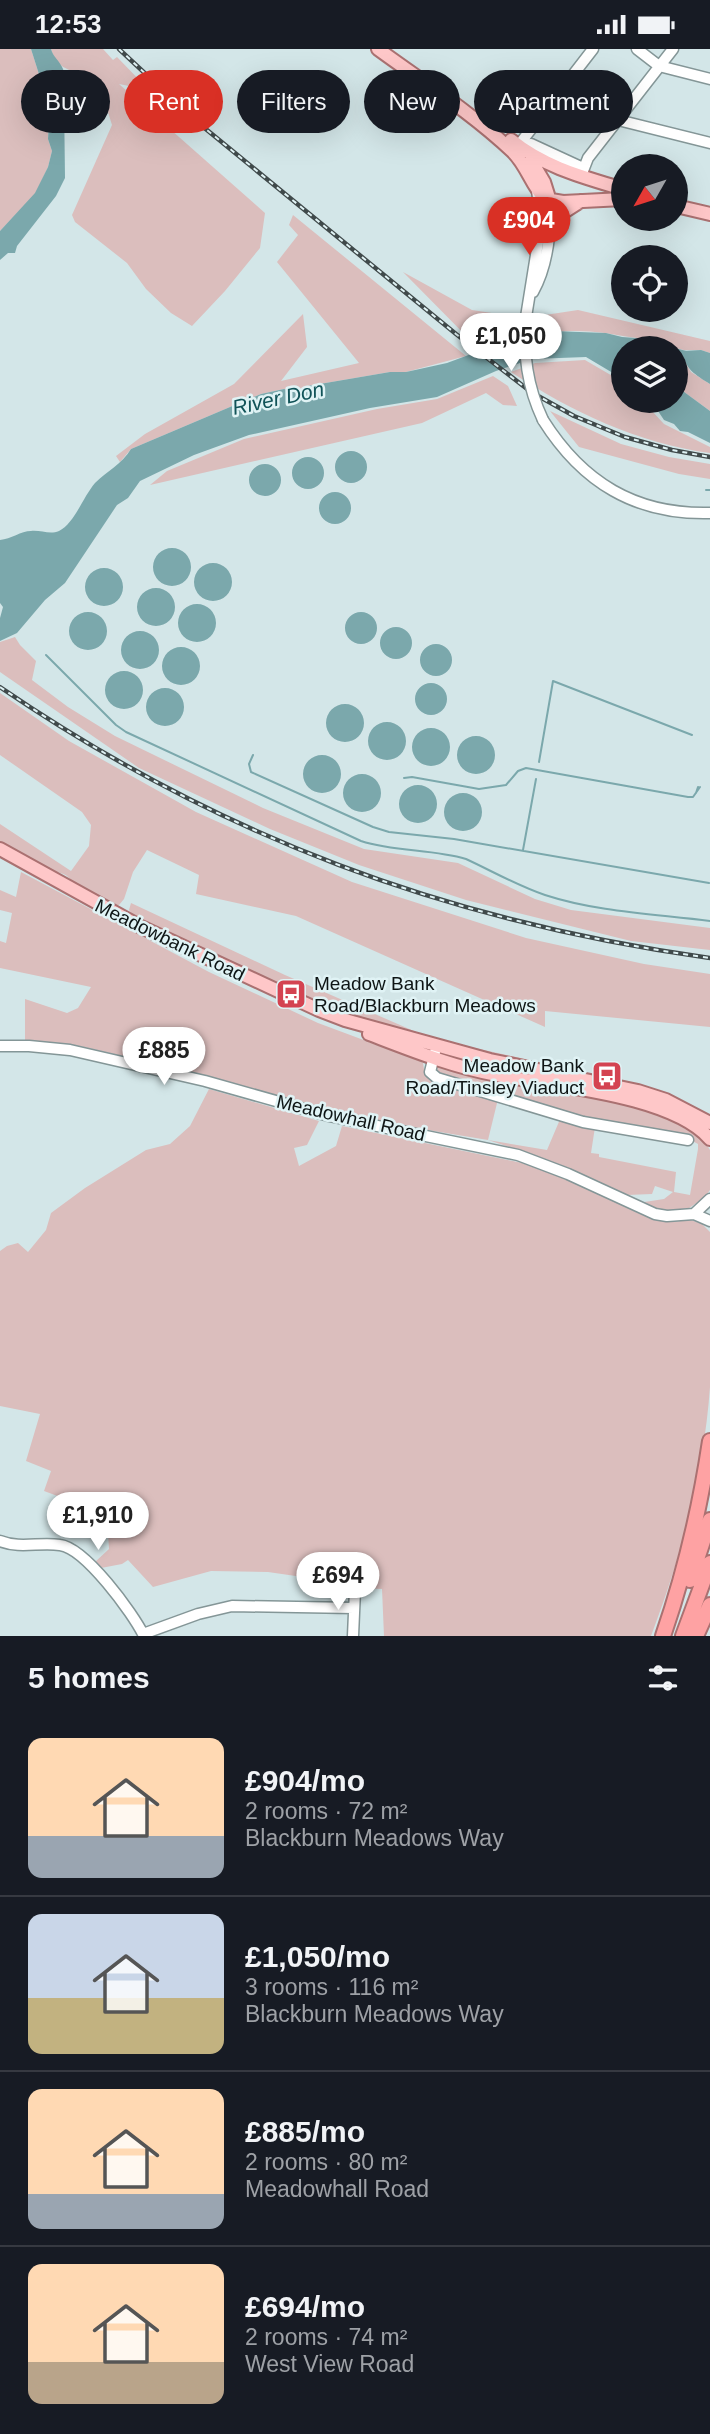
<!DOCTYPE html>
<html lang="en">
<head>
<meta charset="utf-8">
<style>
	body { margin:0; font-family:Arial,sans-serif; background:#242831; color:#f1f3f6; height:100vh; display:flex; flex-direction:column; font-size:26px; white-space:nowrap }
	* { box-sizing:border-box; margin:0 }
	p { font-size:23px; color:#9ea1a6 }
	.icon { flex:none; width:38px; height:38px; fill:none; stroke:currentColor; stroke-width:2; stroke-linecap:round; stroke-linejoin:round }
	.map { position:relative; height:1587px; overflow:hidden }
	.drawer { display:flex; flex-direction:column; background:#171b24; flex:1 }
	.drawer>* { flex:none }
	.hud { position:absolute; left:21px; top:21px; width:668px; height:63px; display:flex; gap:14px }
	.needle { width:46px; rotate:231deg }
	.tools { position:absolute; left:611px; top:105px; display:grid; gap:14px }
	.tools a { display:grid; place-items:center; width:77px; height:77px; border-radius:50%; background:#171b24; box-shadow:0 7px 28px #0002; font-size:35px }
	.price { position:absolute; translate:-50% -60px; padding:0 16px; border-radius:24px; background:#fff; color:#222; font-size:23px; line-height:46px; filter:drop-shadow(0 2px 4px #0008) }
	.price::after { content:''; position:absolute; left:50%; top:42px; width:21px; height:16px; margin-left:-10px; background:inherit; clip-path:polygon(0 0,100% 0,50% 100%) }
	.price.current { background:#d93025; color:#fff }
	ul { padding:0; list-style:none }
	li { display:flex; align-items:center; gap:21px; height:175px; padding:0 28px }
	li+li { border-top:2px solid #363941 }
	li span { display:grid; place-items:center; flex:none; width:196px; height:140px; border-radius:14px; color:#555 }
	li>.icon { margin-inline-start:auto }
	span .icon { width:84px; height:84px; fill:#fffc; stroke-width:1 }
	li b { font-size:30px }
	h2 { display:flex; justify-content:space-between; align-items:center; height:84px; padding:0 28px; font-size:30px }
	.tag { padding:0 24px; border-radius:32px; background:#171b24; box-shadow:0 7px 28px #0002; font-size:24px; line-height:63px }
	.tag.current { background:#d93025; color:#fff }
	.status { display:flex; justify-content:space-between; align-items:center; height:49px; padding:0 35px; background:#171b24; direction:ltr }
	.status svg { height:19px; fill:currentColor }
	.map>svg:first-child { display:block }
	.green { fill:#dbbebd }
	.water { fill:#7ba8ac }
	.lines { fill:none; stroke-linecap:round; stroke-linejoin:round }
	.stream { stroke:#7ba8ac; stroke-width:2 }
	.canal { stroke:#7ba8ac; stroke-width:7 }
	.minor-casing { stroke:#849697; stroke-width:13 }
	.major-casing { stroke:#aa7171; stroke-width:16 }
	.highway-casing { stroke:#aa7171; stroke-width:18 }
	.minor { stroke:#fff; stroke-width:10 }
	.major { stroke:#fec7c8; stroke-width:12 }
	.highway { stroke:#fea2a3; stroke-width:14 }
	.rail-casing { stroke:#404a4b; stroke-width:4.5 }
	.rail { stroke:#e0f3f5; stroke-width:2; stroke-dasharray:5; stroke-linecap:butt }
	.minor-bridge-casing { stroke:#849697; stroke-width:13; stroke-linecap:butt }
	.minor-bridge { stroke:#fff; stroke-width:10 }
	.labels { text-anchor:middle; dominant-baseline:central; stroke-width:5; stroke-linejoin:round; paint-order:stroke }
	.street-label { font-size:19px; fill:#0e1515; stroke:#e0f3f5 }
	.poi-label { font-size:19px; fill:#0e1515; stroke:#e0f3f5; text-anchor:start }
	.water-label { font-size:21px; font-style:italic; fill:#115358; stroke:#e0f3f5 }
</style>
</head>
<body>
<div class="status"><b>12:53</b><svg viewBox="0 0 49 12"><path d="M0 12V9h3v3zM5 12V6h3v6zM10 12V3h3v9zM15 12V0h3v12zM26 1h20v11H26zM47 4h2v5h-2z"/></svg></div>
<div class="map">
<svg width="710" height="1587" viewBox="0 0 710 1587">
	<rect width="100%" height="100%" fill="#d3e6e8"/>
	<path class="green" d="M0,0H31L44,41L49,74L48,90L52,102L48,118L36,144L0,182Z
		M51,0H103L113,11L117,8L149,41L119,35L265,164L260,199L225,242L192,277L171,264L146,240L127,214L75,173L72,166L112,76L97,28C77,23 57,23 51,0Z
		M293,166L466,307L406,323H390L308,337L294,343L284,340L261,345L131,400L120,413L116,407L145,385L234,335L303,265L307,298L281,332L359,314L277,213L298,186L289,176Z
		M403,223L472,261L525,269L578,261L710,292V304L701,301H684L651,295L648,290C633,289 619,286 605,284C563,278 519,285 481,302Z
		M676,307H681L691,323L710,335V362L676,337Z
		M585,311L621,332L623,352H634L641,361L652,362L664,375L710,398V404C637,394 572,363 511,323L535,314Z
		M493,327L508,337L517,357L503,356L486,344L422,374L150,436L167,422L244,390L377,360L437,350Z
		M550,362L621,395L669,408L710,415V430L679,425L579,398Z
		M15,588L20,596L36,612L32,631L68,658L115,687L263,759L364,800L458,814L535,850L571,861L710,879V901L631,892L466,851L359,816L270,780L139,719L0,623V593Z
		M0,644L69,692L196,763L352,833L526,889L644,915L710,925V978L545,962V978L296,867L196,845L199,826L147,801L133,823L124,850L119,856H113L73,834C67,824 61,824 50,822L0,792V775L71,822L89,797L91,776L82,763L0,706Z
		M21,823L209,923L318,974L420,1012L423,1014L425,1027L498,1050L488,1091L547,1101L561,1068L595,1078L591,1104L599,1105V1108L676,1123L674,1143L690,1146L698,1100V1095L687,1089L595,1074L433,1023V1016L639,1057L675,1073L705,1093L710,1101V1141L704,1149L689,1159L673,1162L658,1161L638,1154L664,1150L673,1143L655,1137L652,1145L627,1146L525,1103L488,1091L355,1069L212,1028L80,997L25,992V950L67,964L78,959L91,938L0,919V892L6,894L12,864L0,861V841L16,848Z
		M131,854L285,926L430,989L552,1016L548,1018L491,1007L359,970L295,945L135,869L129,861Z
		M209,1040L319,1072L307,1096L294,1099L299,1117L336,1097L342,1077L522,1114L576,1134L638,1164L671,1173L691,1171L702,1175L710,1183C710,1234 710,1287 710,1338C704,1423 681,1508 651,1587H384L382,1540L358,1539L351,1535L268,1523L211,1522L153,1538L128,1511L122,1515L101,1519L95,1513L109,1500L107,1468L90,1459L44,1442L51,1422L26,1412L40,1365L0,1357V1202L7,1197L18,1194L28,1203L46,1181L51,1164L85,1139L146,1101L170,1095L190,1077Z"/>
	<path class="water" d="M31,0H51C53,8 60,12 63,20C66,28 67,42 64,49L65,129L56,147L17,197L15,204H8L0,211V182L35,144L48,118L52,102L48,90L49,74L44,41Z
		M553,282L606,284L622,288L648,290L654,298L623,299V330L586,308L532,310L496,322L437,348L370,359L249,386L194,406L140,432L128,449L117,456L65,534L45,551L17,584L0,592V569L3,558L0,554V491C11,490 21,482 31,482C41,481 50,486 59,482C74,475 83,448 95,434C107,422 122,415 131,400L261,345L284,340L295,343L308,337L390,323H406L447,314L509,291Z
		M701,301L710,304V335C696,326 684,320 683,302Z
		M676,337L710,362V394L688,383L680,382L674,375L664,371L656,359L640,352H676Z
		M335 418a16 16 0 1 1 32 0a16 16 0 1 1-32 0Z
		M292 424a16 16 0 1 1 32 0a16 16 0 1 1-32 0Z
		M249 431a16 16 0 1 1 32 0a16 16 0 1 1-32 0Z
		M319 459a16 16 0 1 1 32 0a16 16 0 1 1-32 0Z
		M153 518a19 19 0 1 1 38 0a19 19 0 1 1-38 0Z
		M194 533a19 19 0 1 1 38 0a19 19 0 1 1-38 0Z
		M85 538a19 19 0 1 1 38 0a19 19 0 1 1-38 0Z
		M137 558a19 19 0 1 1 38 0a19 19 0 1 1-38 0Z
		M178 574a19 19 0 1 1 38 0a19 19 0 1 1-38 0Z
		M345 579a16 16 0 1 1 32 0a16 16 0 1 1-32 0Z
		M69 582a19 19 0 1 1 38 0a19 19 0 1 1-38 0Z
		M380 594a16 16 0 1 1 32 0a16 16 0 1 1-32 0Z
		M121 601a19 19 0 1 1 38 0a19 19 0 1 1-38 0Z
		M420 611a16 16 0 1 1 32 0a16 16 0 1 1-32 0Z
		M162 617a19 19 0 1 1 38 0a19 19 0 1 1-38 0Z
		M105 641a19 19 0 1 1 38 0a19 19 0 1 1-38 0Z
		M415 650a16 16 0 1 1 32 0a16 16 0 1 1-32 0Z
		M146 658a19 19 0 1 1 38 0a19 19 0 1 1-38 0Z
		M326 674a19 19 0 1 1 38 0a19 19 0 1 1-38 0Z
		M368 692a19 19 0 1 1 38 0a19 19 0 1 1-38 0Z
		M412 698a19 19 0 1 1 38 0a19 19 0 1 1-38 0Z
		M457 706a19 19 0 1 1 38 0a19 19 0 1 1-38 0Z
		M303 725a19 19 0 1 1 38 0a19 19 0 1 1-38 0Z
		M343 744a19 19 0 1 1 38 0a19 19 0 1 1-38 0Z
		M399 755a19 19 0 1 1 38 0a19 19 0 1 1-38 0Z
		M444 763a19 19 0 1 1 38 0a19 19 0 1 1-38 0Z"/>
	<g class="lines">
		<path class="stream" d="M706,441H710
			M46,606L116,676L126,683L361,792C395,803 432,800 466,810C492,822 518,837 545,846C597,863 655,865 710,872
			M253,706L249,715L251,723L373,778L389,783L454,790L709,834
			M539,713L553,632L692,686
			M404,729L412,728L479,740L506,736L518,722L526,719L688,748H693L700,738
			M696,744L698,738
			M523,801L536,730"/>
		<path class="canal" d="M676,303L691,307"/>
		<g class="minor-casing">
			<path id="minor" d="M637,0L659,17L710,30
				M618,71L710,94
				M531,95L583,119
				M518,97L593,0
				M581,127L588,109L673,0
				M533,243C548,216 551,183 550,153
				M526,268L541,175L537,141
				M543,371C582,433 635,466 710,464
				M0,997H29L70,1001L205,1032L329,1067L518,1106L568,1125L655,1165L667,1167L694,1165L710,1172
				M435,1003L430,1023L437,1029L583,1073L688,1091
				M694,1165L710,1150
				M0,1492C20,1500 39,1493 60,1496C85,1499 133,1564 144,1587
				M143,1585L198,1565L232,1557L354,1559
				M353,1587L355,1541"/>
		</g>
		<g class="major-casing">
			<path id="major" d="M378,0C423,33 472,64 512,102C527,116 531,136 545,150L563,153L623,150
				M511,91C544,118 583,128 623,140
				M531,111L544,133L550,152
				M676,157L710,165
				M551,174L556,168L581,152
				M0,800L141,878L319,961L345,971L490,1011L638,1042L666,1051L710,1074
				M369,985C411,1001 453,1018 497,1026C553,1037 672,1046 710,1090"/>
		</g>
		<g class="highway-casing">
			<path id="highway" d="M690,1531L710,1471
				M663,1587C685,1523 700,1459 710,1392
				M683,1587L710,1514
				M696,1587L710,1556"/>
		</g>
		<use href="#minor" class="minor"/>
		<use href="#major" class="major"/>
		<use href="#highway" class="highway"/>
		<g class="rail-casing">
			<path id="rail" d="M119,0L196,72L456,285L531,343L574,367L625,388L672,401L710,408
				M0,638C220,788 446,872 710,909"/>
		</g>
		<use href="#rail" class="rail"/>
		<g class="minor-bridge-casing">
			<path id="minor-bridge" d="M526,268C523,305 527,337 543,371"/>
		</g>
		<use href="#minor-bridge" class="minor-bridge"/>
	</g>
	<defs>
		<g id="bus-square" transform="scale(1.575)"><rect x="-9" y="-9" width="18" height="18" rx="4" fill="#d44351" stroke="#e0f3f5"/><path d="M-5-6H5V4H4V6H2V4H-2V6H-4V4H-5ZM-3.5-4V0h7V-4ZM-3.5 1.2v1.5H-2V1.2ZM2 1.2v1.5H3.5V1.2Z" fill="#fff"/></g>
	</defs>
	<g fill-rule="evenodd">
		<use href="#bus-square" x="291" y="945"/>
		<use href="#bus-square" x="607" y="1027"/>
	</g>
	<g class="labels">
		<g class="street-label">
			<text transform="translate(170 891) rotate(26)">Meadowbank Road</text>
			<text transform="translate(351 1069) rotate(13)">Meadowhall Road</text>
		</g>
		<g class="poi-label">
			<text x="314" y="934">Meadow Bank<tspan x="314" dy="22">Road/Blackburn Meadows</tspan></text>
			<text x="584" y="1016" text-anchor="end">Meadow Bank<tspan x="584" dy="22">Road/Tinsley Viaduct</tspan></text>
		</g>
		<g class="water-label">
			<text transform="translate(278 349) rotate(-12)">River Don</text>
		</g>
	</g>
</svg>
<div class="tools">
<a><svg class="needle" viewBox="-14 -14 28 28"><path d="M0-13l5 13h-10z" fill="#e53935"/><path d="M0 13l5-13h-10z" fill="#9ea1a6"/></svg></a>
<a><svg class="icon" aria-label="locate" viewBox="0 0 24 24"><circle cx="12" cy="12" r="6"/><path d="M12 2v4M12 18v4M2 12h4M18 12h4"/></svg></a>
<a><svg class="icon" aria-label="layers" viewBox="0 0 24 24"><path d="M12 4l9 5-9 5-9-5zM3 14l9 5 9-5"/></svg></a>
</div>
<b class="price current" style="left:529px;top:208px">£904</b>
<b class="price" style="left:511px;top:324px">£1,050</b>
<b class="price" style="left:164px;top:1038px">£885</b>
<b class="price" style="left:98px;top:1503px">£1,910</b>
<b class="price" style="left:338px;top:1563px">£694</b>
<div class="hud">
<a class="tag">Buy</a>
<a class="tag current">Rent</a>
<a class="tag">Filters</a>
<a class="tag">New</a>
<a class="tag">Apartment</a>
</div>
</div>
<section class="drawer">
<h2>5 homes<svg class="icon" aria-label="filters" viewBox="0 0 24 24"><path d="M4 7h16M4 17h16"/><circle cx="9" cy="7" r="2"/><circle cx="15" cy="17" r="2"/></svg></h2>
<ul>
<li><span style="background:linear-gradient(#ffd9b3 70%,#9aa5b1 0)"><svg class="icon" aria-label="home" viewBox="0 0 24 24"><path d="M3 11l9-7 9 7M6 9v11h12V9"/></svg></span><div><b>£904/mo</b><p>2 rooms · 72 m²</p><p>Blackburn Meadows Way</p></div></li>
<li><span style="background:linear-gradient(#c9d6e8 60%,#c2b280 0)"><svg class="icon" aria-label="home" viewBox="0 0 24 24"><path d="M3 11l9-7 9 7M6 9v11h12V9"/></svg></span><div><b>£1,050/mo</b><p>3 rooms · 116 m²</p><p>Blackburn Meadows Way</p></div></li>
<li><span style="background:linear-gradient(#ffd9b3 75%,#9aa5b1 0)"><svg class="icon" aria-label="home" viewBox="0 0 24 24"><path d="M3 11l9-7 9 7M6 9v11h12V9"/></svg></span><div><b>£885/mo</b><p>2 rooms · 80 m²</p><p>Meadowhall Road</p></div></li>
<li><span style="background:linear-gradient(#ffd9b3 70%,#b9a48a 0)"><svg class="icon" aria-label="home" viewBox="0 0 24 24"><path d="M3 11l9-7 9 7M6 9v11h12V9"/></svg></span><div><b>£694/mo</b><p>2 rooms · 74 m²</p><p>West View Road</p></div></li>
</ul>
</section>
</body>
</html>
